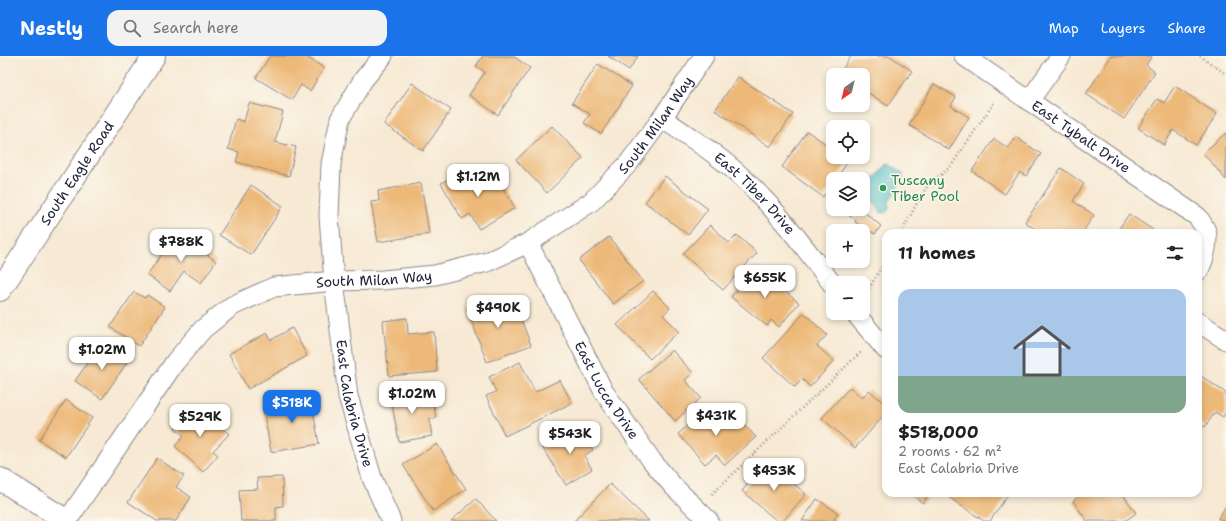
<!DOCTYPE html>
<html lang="en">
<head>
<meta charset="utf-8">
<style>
	body { margin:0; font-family:"Shantell Sans",sans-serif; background:#f2f2f2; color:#202124; height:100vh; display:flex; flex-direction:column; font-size:15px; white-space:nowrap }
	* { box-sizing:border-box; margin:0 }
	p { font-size:13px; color:#757577 }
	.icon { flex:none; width:22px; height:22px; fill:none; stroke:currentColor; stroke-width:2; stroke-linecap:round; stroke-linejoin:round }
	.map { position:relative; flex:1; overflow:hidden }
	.drawer { position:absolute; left:882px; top:173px; width:320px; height:268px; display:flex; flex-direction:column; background:#fff; border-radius:12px; box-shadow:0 2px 6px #0003 }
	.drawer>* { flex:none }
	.needle { width:26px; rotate:214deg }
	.tools { position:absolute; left:826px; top:12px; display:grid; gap:8px }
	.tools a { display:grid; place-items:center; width:44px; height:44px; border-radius:8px; background:#fff; box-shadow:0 2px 6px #0003; font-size:20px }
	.price { position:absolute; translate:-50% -34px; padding:0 9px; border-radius:8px; background:#fff; color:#222; font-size:13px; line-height:26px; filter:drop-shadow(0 1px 2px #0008) }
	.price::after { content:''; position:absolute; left:50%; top:24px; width:12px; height:9px; margin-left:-6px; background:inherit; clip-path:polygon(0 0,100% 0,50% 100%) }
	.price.active { background:#1a73e8; color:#fff }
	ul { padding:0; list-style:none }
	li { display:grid; align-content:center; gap:8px; height:212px; padding:0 16px }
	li+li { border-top:1px solid #e0e0e0 }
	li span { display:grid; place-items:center; height:124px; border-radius:12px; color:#555 }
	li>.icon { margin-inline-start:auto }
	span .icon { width:72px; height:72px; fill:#fffc; stroke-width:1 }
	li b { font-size:17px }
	h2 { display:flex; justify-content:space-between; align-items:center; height:48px; padding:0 16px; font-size:17px }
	header { display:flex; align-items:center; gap:24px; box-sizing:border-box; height:56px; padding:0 20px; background:#1a73e8; color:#fff }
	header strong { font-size:19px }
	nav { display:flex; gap:22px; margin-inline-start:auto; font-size:14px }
	.search { width:280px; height:36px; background:#f2f2f2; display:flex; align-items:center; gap:10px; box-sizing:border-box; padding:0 14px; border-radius:12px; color:#757577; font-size:15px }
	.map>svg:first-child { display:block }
	.water { fill:#4fbdc6; stroke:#387080 }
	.building { fill:#edb979 }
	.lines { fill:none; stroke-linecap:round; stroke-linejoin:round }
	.street-casing { stroke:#8c8687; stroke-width:21 }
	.secondary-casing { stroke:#8c8687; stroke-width:24 }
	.path { stroke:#8c8687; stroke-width:2.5; stroke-dasharray:1 3; stroke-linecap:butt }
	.street { stroke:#fff; stroke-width:19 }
	.secondary { stroke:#fff; stroke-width:22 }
	.leisure-dot { fill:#2e9e5b; stroke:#fbf7ec; stroke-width:1.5 }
	.labels { text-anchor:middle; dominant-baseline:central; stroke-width:3; stroke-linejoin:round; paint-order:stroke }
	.street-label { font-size:14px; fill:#22223b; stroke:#fbf7ec }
	.leisure-label { font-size:14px; fill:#27864d; stroke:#fbf7ec; text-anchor:start }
</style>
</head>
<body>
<header>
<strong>Nestly</strong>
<div class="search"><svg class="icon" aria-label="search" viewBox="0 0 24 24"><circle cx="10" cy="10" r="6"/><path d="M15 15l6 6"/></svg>Search here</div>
<nav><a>Map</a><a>Layers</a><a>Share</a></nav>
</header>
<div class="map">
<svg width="1226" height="465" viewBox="0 0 1226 465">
	<rect width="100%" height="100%" fill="#fbf7ec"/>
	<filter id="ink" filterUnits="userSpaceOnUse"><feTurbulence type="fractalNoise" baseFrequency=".025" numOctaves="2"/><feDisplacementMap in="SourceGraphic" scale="8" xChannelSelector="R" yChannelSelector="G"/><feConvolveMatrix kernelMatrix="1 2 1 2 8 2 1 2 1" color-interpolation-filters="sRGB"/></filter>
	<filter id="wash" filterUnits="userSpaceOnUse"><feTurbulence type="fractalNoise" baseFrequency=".012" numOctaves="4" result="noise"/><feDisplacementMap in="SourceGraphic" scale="16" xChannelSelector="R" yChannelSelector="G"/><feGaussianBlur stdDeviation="0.9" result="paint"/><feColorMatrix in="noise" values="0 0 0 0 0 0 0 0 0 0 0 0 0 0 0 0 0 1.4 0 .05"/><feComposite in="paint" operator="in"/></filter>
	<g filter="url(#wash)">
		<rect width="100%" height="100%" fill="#f7e9d3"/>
		<path class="water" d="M889,108L903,118V122L889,145V152L887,156L884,157L880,156L876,148L868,141L867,137L870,131L868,125L870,123L873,122L875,123L885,109Z"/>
		<g id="blocks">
			<path class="building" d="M270,0H305L324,12L310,35L301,29L292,44L256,22Z
				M483,0H513L530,12L498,59L469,39L485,16L476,10Z
				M608,0H638L629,14Z
				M851,0H890L912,15L888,50L863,33V19H843L840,17Z
				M1111,0H1152L1146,9L1155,16L1124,63L1086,38Z
				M598,8L632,30L601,78L584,67L590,58L572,47Z
				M738,21L793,58L770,91L715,54Z
				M412,27L451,54L423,95L384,68Z
				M934,28L956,41L951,50L969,61L949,94L909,69Z
				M1175,30L1217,58L1196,89L1173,74L1164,89L1138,72L1157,43L1164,47Z
				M249,47L283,56L275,86L296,91L289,120L236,106L239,96L228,93L236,63L244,66Z
				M552,70L583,102L547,137L516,104Z
				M807,75L833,93V101H845L849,104L836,123H833V127L823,141L782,111Z
				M1226,77V124L1203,97Z
				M1016,81L1041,98L1026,120L1020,116L1005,138L972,115L994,83L1008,92Z
				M1061,112L1084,128L1073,145L1094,159L1082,177H1041L1025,166Z
				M465,114L473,128L494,117L515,152L479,173L470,158L462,163L441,127Z
				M665,120L708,153L688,179L645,146Z
				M421,127L429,178L378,186L371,146L379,145L378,135Z
				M251,129L283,150L251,199L219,179Z
				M850,153H856L862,157L863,155L881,170L875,178L855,166L856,164L847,158Z
				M1129,158L1153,174L1152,177H1116Z
				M710,169L729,187L737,179L757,197L723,234L683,198Z
				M177,177L216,205L201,227L184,215L170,235L147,219Z
				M609,181L643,225L613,248L579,204Z
				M756,211L799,247L779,271L771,264L767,270L731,241Z
				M653,235L670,252L663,259L679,275L650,303L617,269Z
				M134,236L145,242L147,239L165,251L139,290L110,271Z
				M501,240L510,264L520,261L531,289L487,306L467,253Z
				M804,257L827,279L817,290L834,305L810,331L802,323L795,331L763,302Z
				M407,262L408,278L434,276L437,316L389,320L383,265Z
				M292,272L307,300L248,333L229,298L267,277L271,284Z
				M101,287L128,305L102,343L75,325Z
				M672,294L693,317L685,324L701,342L675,365L639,323Z
				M520,306L535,336L560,324L572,347L505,380L486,340L496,336L489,321Z
				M1198,318L1226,337V356L1223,361L1215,356L1205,371L1198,366Z
				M850,331L862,342L869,334L886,349V357L855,392L822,362Z
				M421,332L423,347L433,345L436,362L429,363L432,380L399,386L390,338Z
				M310,337L319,388L271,396L263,352L290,347L289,340Z
				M66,344L92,362L66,401L39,384Z
				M196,349L229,378L213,395L218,399L203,416L175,390L184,380L175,372Z
				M708,351L726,371L737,361L756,381L725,409L716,399L705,408L678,378Z
				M577,369L593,394L584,400L592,413L566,429L542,391Z
				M437,388L466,433L433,455L403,409Z
				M157,402L184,420L176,431L191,441L176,465H157L128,446Z
				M767,405L806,438L783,465H777L742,435Z
				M282,421L283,450L276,451V465H241L239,434L258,433L257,422Z
				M610,428L649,465H574Z
				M908,437H930L923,447Z
				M944,437H1009L990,465H984L944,438Z
				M1083,437H1122L1136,457L1125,465H1087L1073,445Z
				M476,443L496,465H451Z
				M817,443L838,457L834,463L836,465H802Z
				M1226,450V465H1223L1218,462Z"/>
		</g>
	</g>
	<g filter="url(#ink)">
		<use href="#blocks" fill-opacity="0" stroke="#8c8687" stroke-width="1"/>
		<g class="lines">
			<g class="street-casing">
				<g id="street">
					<path id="s1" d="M383,0L363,24L340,63L331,108L329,160L334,225L348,340L372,422L391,465"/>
					<path id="s2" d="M964,0L1198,161C1200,165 1205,171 1206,175C1209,186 1204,206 1198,215"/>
					<path d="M1029,45L1061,0"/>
					<path id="s3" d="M662,62C691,82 722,101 747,126C779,157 806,193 833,229"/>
					<path id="s4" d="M528,187L604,336L652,405L673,430L709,465"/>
					<path d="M855,257L886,294"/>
					<path d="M1198,266L1226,284"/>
					<path id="s5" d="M67,465L175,306L203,273L232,250L274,231L334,225L383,224L435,219L487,206L528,187L591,146L628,108L662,62L704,0"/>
				</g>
			</g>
			<g class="secondary-casing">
				<g id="secondary">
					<path id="s6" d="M0,234L154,0"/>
					<path d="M0,423L67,465"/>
				</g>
			</g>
			<path class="path" d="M1200,0L1226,18
				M901,177L922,138L932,124L941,119L951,110L995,45
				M867,236L886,203
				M712,438L862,295"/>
			<use href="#street" class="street"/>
			<use href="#secondary" class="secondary"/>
		</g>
	</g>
	<circle class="leisure-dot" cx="883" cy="132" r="4"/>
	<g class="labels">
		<g class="street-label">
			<text stroke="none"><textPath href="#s5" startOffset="755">South Milan Way</textPath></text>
			<text stroke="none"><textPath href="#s2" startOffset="142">East Tybalt Drive</textPath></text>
			<text stroke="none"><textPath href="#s6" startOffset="140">South Eagle Road</textPath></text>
			<text stroke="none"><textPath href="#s3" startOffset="120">East Tiber Drive</textPath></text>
			<text stroke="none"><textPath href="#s5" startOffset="419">South Milan Way</textPath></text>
			<text stroke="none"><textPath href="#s4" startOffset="167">East Lucca Drive</textPath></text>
			<text stroke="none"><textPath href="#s1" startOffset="364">East Calabria Drive</textPath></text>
		</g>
		<g class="leisure-label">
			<text x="891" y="124">Tuscany<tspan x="891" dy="16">Tiber Pool</tspan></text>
		</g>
	</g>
</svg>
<div class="tools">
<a><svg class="needle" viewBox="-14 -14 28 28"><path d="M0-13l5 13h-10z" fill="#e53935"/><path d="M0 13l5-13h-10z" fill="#757577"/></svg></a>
<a><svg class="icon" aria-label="locate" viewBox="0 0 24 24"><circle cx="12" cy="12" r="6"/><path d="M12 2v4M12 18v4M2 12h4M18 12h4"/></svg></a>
<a><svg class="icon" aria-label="layers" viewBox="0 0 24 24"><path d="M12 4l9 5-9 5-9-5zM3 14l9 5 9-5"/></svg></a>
<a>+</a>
<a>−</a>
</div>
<b class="price" style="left:478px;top:142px">$1.12M</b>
<b class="price" style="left:181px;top:207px">$788K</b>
<b class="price" style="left:765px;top:243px">$655K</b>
<b class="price" style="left:498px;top:273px">$490K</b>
<b class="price" style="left:102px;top:315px">$1.02M</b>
<b class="price" style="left:412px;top:359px">$1.02M</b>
<b class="price active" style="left:292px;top:368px">$518K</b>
<b class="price" style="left:716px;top:381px">$431K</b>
<b class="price" style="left:200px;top:382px">$529K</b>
<b class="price" style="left:570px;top:399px">$543K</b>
<b class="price" style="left:774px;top:436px">$453K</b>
<section class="drawer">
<h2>11 homes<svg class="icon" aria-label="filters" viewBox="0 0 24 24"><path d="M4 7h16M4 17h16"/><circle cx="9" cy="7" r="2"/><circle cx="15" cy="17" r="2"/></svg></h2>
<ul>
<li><span style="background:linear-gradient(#a9c7e8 70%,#7fa58c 0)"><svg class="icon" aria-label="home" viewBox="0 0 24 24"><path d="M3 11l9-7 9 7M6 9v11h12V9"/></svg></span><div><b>$518,000</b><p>2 rooms · 62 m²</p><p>East Calabria Drive</p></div></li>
</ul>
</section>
</div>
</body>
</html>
